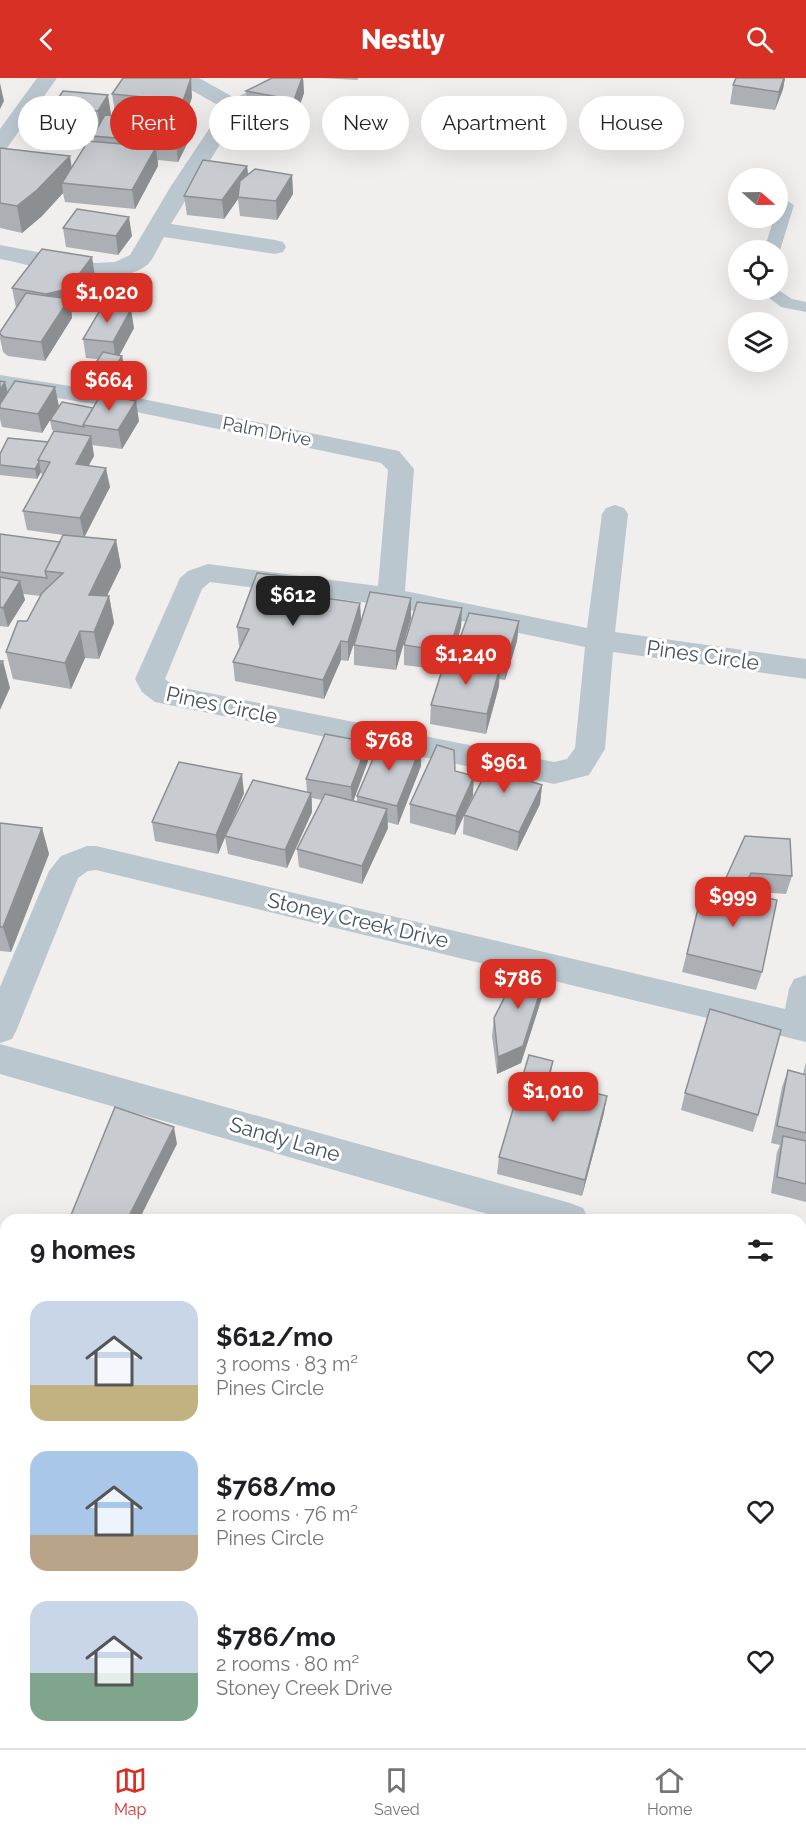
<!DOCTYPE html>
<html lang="en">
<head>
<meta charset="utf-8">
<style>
	body { margin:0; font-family:Raleway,sans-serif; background:#f2f2f2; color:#202124; height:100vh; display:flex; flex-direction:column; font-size:22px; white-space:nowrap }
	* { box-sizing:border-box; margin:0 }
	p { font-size:20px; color:#757577 }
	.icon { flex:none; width:33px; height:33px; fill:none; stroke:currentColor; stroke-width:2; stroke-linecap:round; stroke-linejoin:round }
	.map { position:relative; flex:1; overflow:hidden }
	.drawer { position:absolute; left:0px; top:1136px; width:807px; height:536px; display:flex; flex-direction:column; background:#fff; border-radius:18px 18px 0 0; box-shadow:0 6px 24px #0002 }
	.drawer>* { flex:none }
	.banner { position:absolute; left:18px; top:18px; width:771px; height:54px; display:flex; gap:12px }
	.needle { width:39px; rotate:110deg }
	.tools { position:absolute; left:728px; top:90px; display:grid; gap:12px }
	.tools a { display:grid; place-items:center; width:60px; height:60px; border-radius:50%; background:#fff; box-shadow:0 6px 24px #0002; font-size:30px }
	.price { position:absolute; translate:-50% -51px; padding:0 14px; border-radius:12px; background:#d93025; color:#fff; font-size:20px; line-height:39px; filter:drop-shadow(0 2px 3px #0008) }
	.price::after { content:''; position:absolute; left:50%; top:36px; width:18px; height:14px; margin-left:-9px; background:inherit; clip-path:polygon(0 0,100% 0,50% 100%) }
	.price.active { background:#222; color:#fff }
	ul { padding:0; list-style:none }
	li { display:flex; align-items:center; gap:18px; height:150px; padding:0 30px }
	li span { display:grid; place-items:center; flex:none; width:168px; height:120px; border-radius:18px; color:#555 }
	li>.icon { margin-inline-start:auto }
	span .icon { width:72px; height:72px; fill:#fffc; stroke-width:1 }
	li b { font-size:26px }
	h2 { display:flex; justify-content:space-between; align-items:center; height:72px; padding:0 30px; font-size:26px }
	.chip { padding:0 21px; border-radius:27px; background:#fff; box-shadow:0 6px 24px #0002; font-size:21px; line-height:54px }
	.chip.active { background:#d93025; color:#fff }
	header { display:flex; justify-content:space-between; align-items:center; height:78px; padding:0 30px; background:#d93025; color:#fff; font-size:27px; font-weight:800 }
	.menu { display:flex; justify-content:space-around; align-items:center; height:84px; border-top:2px solid #e0e0e0; background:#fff; font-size:16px; color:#757577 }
	.menu a { display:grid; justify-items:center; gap:3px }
	.menu .active { color:#d93025 }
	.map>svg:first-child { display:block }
	.green { fill:#b9f2cb }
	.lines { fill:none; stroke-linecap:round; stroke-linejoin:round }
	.service { fill:#bbc7cf; fill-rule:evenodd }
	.minor { fill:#bbc7cf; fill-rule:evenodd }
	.wall { fill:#acafb4 }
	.shaded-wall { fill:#8c8f92 }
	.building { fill:#c8ccd1; stroke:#8c8f92; stroke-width:1.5 }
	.labels { text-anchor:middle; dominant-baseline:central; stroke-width:6; stroke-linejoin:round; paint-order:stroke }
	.far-street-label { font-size:18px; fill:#45535d; stroke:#fff }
	.street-label { font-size:21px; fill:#45535d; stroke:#fff }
</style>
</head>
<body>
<header><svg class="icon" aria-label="back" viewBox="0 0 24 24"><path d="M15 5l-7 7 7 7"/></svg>Nestly<svg class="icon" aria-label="search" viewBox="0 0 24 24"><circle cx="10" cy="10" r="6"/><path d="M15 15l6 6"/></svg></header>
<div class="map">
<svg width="806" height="1670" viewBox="0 0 806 1670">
	<rect width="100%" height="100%" fill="#f1eeee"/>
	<path class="green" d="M0,1487L6,1490V1665H212L211,1670H0Z"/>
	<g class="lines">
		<path class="service" d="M786,122L794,127L780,172L777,176V172H764L774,140H777L778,127Z
			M777,211L792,221L806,224V234L781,229L759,212Z"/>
		<path class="minor" d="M37,0H57L7,70L0,72V51Z
			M174,0H199L235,20L276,0H302L299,4L241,32L171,146L275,162L283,164L286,169L283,174L275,176L164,159C159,167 154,181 147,187C114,213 38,188 0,181V167L96,185L115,184L130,177L171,108L223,30L177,4Z
			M0,297L108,314L399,373L414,391L405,513L587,550L602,436L606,430L615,427L624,430L628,436L615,554L806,581V601L613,574L605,671L589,697L554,706L155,624L142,614L135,601L180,500L188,493L208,486L378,508L388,392L381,385L108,328L0,311ZM210,504L391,528L585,569L575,670L567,681L554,684L174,608L165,601L202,511Z
			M87,768H96L785,931L789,911L794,901L806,897V964L96,792L88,793L78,800L17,951L12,961L0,965V909L49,793L61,778Z
			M0,966L570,1125L583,1130L589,1142H508L0,996Z
			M801,1188L806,1190V1226L801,1224Z
			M0,1433L6,1435V1478L0,1476Z
			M222,1665H268L267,1670H221Z
			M525,1665H584L586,1670H527Z"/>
	</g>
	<path class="wall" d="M272,0H303L304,15L295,41L248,31L246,13Z
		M322,0H359L357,2Z
		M735,0H785L783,11L775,32L730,26L733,7L736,1Z
		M63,13L111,36L110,37L189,62L178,84L158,82V88L135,131L65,124L63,115L42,138L22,155L0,150V70L72,89L94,63L93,58L96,52L55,47L52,29Z
		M112,16L192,19L185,41L115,34Z
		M247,88L248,97H292L293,116L277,142L240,138L238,121L224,141L187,137L184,118Z
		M63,150L132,158L118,177L66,169Z
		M95,198L71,231L72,240L45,283L8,278L3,274L0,260V254L16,230L12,210Z
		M134,250L119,277L122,278L124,288L117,299L97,296L95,286L98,281L86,280L83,261Z
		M0,303L5,304L8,314L59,328L139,343L122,371L92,367L94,378L89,387L110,409L84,459L116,462L121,489L107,518H109L114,545L99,581L85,580L71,611L13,601L6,574L27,543L41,518L23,516L25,522L8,549L0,548V456L60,464L63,457L27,452L23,433L42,398L41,394L37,401L0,397V376L48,364L63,354L52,352L50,342L42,355L2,349L0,341Z
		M318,519L360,525L361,544L348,583L341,582L324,621L235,603L233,584L240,569L239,568L237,549Z
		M462,530L461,549L452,581L455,582V574L519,543L517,563L505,602L499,601V608L486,656L430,646L431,627L442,592L404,587V567Z
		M411,540L396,592L354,587V567Z
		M368,664V683L353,723L357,724V718L421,688L398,747L387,744L388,750L362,806L299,789L297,771L322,722L312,720V734L287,790L228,776L225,759L218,776L155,763L152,744L244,715L229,751L307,714L306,701Z
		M455,693L473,717L466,733L530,703L542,707L540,726L517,773L463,756L464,738L455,757L410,745V726Z
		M0,745L42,750L49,776L11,874L0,873Z
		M745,758L792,798L786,816L746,813L745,815L762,894L756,912L682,894L704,806L723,810L725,802Z
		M544,913L521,985L497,996L492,958L494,940Z
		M806,984V1124L771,1115L777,1074L780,1067L771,1065L782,1009L788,992L803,996Z
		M550,1000V1003L604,1035L582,1118L497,1096L499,1079Z
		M685,1015L758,1037L753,1054L681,1032Z"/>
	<path class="shaded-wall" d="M191,0L192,19L185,41L183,23Z
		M302,0H303L304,15L295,41L294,22Z
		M784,0H785L783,11L775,32L779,14Z
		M0,5L4,23L0,31Z
		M108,17L111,36L100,52L98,33Z
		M187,43L189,62L178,84L176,65Z
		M156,69L158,88L135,131L132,112Z
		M70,78L74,104L62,105L63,115L42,138L22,155L17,128Z
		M247,88L249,106L238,119V121L224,141L222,122Z
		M292,97L293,116L277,142L276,123Z
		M129,139L132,158L118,177L116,158Z
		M92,179L95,198L71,231L72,240L45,283L41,264L49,235L46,216Z
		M131,231L134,250L116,284L113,264Z
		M122,278L124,288L117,299L115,289Z
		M5,304L10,324L0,330V312Z
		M55,309L59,328L42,355L38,336Z
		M136,323L139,343L122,371L118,352Z
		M91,358L94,378L79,405L76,386Z
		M39,384L41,394L37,401L35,391Z
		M106,390L110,409L84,460L80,440Z
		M116,462L121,489L94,544L89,517Z
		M20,503L25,522L8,549L3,530Z
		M109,518L114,545L99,581L94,554Z
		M411,520V540L396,592V573Z
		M360,525L361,544L348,583V564Z
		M462,530L461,549L449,593V574Z
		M519,543L517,563L505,602L506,583Z
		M80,553L85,580L71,611L65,585Z
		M341,563V582L324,621L323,602Z
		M3,583L10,610L0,632V590Z
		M500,589L499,608L486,656L487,636Z
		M368,664V683L352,727L351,709Z
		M421,669V688L398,747L397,728Z
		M531,686L530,705L523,701Z
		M242,696L244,715L218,776L216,757Z
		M474,698L473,717L455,757L456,738Z
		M542,707L540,726L517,773L519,754Z
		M311,715L312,734L287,790L285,772Z
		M387,731L388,750L362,806V788Z
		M42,750L49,776L11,874L3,849Z
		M751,795L746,813L742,823L747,804Z
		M546,895L544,913L521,985L497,996L498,979Z
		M553,983L550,1000L545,1020L547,1003Z
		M607,1018L604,1035L582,1118L585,1102Z
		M174,1049L177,1066L139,1142H127Z"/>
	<path class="building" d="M123,0H191L183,23L112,16Z
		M272,0H302L294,22L246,13Z
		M736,0H784L779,14L733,7Z
		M63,13L108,17L98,33L52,29Z
		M105,37L187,43L176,65L93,58Z
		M88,63L156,69L132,112L62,105Z
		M0,70L70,78L37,112L17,128L0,125Z
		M203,82L247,88L222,122L184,118Z
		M255,91L292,97L276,123L238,119L240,103Z
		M77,131L129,139L116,158L63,150Z
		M42,171L92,179L68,211L46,216L12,210Z
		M26,215L69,221L41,264L4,259L0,256V254Z
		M103,227L131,231L113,264L83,261Z
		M103,274L122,278L115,289L95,286Z
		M0,303L5,304L0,312Z
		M15,303L55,309L38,336L0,330V326Z
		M101,316L136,323L118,352L83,347Z
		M62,324L93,330L83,347L84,349L50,342Z
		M54,353L91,358L76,386L106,390L80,440L23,433L50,384L38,382Z
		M8,360L48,364L38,382L39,384L35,391L0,387V376Z
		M0,456L60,464L45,493L47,500L0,494Z
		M63,457L116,462L89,517L109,518L94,554L80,553L65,585L6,574L18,543H27L42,515L63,495L45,493Z
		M257,495L314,502L318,519L360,525L348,564L341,563L323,602L233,584L249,551L237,549Z
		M0,499L20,503L3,530L0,529Z
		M370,514L411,520L396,573L354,567Z
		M417,524L462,530L449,574L404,567Z
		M469,535L519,543L506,583L455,574Z
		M446,580L500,589L487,636L431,627Z
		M0,583H3L0,590Z
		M325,656L368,664L351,709L306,701Z
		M382,660L421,669L397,728L357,718Z
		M437,667L454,672L455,693L474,698L456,738L410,726Z
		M496,675L531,686L523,701L542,707L519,754L464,737Z
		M179,684L242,696L216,757L152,744Z
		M253,702L311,715L285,772L225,758Z
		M325,716L387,731L362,788L297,771Z
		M0,745L42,750L3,849H0Z
		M745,758L790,761L792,798L751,795L747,804L725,802Z
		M704,806L777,822L762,894L687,876Z
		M521,887L546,895L523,968L498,979L494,940Z
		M710,931L781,952L758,1037L685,1015Z
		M529,977L553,983L547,1003L607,1018L585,1102L499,1079Z
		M788,992L806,997V996V1055L777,1048Z
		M115,1029L174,1049L127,1142H69Z
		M783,1058L806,1063V1106L777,1099Z
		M408,1139L415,1142H406Z
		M1,1255L6,1256V1370L0,1360V1257Z"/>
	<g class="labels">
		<g class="far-street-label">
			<text transform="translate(267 353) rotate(11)">Palm Drive</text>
		</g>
		<g class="street-label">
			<text transform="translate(703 577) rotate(8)">Pines Circle</text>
			<text transform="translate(222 627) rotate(12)">Pines Circle</text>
			<text transform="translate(358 842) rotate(13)">Stoney Creek Drive</text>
			<text transform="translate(285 1061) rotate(16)">Sandy Lane</text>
		</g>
	</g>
</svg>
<div class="tools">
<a><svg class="needle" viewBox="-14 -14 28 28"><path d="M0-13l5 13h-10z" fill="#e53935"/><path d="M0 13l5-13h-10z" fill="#757577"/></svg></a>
<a><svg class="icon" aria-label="locate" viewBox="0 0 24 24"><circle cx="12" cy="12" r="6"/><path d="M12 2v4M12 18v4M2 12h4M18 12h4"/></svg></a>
<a><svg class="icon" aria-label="layers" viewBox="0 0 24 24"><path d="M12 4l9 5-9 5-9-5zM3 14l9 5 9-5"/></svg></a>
</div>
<b class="price" style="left:107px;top:246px">$1,020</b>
<b class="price" style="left:109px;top:334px">$664</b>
<b class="price active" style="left:293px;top:549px">$612</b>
<b class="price" style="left:466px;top:608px">$1,240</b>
<b class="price" style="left:389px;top:694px">$768</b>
<b class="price" style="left:504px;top:716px">$961</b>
<b class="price" style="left:733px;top:850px">$999</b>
<b class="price" style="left:518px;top:932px">$786</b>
<b class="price" style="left:553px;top:1045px">$1,010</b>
<div class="banner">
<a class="chip">Buy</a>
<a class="chip active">Rent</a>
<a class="chip">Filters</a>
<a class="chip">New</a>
<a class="chip">Apartment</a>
<a class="chip">House</a>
</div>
<section class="drawer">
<h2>9 homes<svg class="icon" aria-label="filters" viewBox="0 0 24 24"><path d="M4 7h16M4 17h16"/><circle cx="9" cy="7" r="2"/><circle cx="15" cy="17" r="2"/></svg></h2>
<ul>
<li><span style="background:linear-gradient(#c9d6e8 70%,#c2b280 0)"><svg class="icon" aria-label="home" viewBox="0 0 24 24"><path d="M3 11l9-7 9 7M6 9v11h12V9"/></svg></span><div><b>$612/mo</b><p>3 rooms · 83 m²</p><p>Pines Circle</p></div><svg class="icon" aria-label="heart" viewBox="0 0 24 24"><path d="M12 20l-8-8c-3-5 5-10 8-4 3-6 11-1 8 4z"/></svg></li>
<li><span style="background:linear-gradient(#a9c7e8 70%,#b9a48a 0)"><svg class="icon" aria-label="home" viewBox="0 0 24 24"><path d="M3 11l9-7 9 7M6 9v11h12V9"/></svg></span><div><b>$768/mo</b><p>2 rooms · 76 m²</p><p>Pines Circle</p></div><svg class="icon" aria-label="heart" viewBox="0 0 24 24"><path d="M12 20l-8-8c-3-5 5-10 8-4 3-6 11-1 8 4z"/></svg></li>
<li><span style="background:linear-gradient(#c9d6e8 60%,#7fa58c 0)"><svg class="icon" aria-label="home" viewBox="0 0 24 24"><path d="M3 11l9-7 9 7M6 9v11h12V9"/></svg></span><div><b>$786/mo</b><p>2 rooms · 80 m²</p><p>Stoney Creek Drive</p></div><svg class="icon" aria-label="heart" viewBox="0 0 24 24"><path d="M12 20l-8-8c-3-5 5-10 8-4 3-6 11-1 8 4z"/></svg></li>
</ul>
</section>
</div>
<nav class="menu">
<a class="active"><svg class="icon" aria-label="map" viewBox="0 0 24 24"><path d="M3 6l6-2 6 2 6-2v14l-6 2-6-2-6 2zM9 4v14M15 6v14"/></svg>Map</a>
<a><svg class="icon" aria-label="saved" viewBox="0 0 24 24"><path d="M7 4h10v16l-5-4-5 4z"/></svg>Saved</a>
<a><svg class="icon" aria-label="home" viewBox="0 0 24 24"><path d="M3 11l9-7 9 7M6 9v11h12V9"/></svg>Home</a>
</nav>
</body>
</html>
